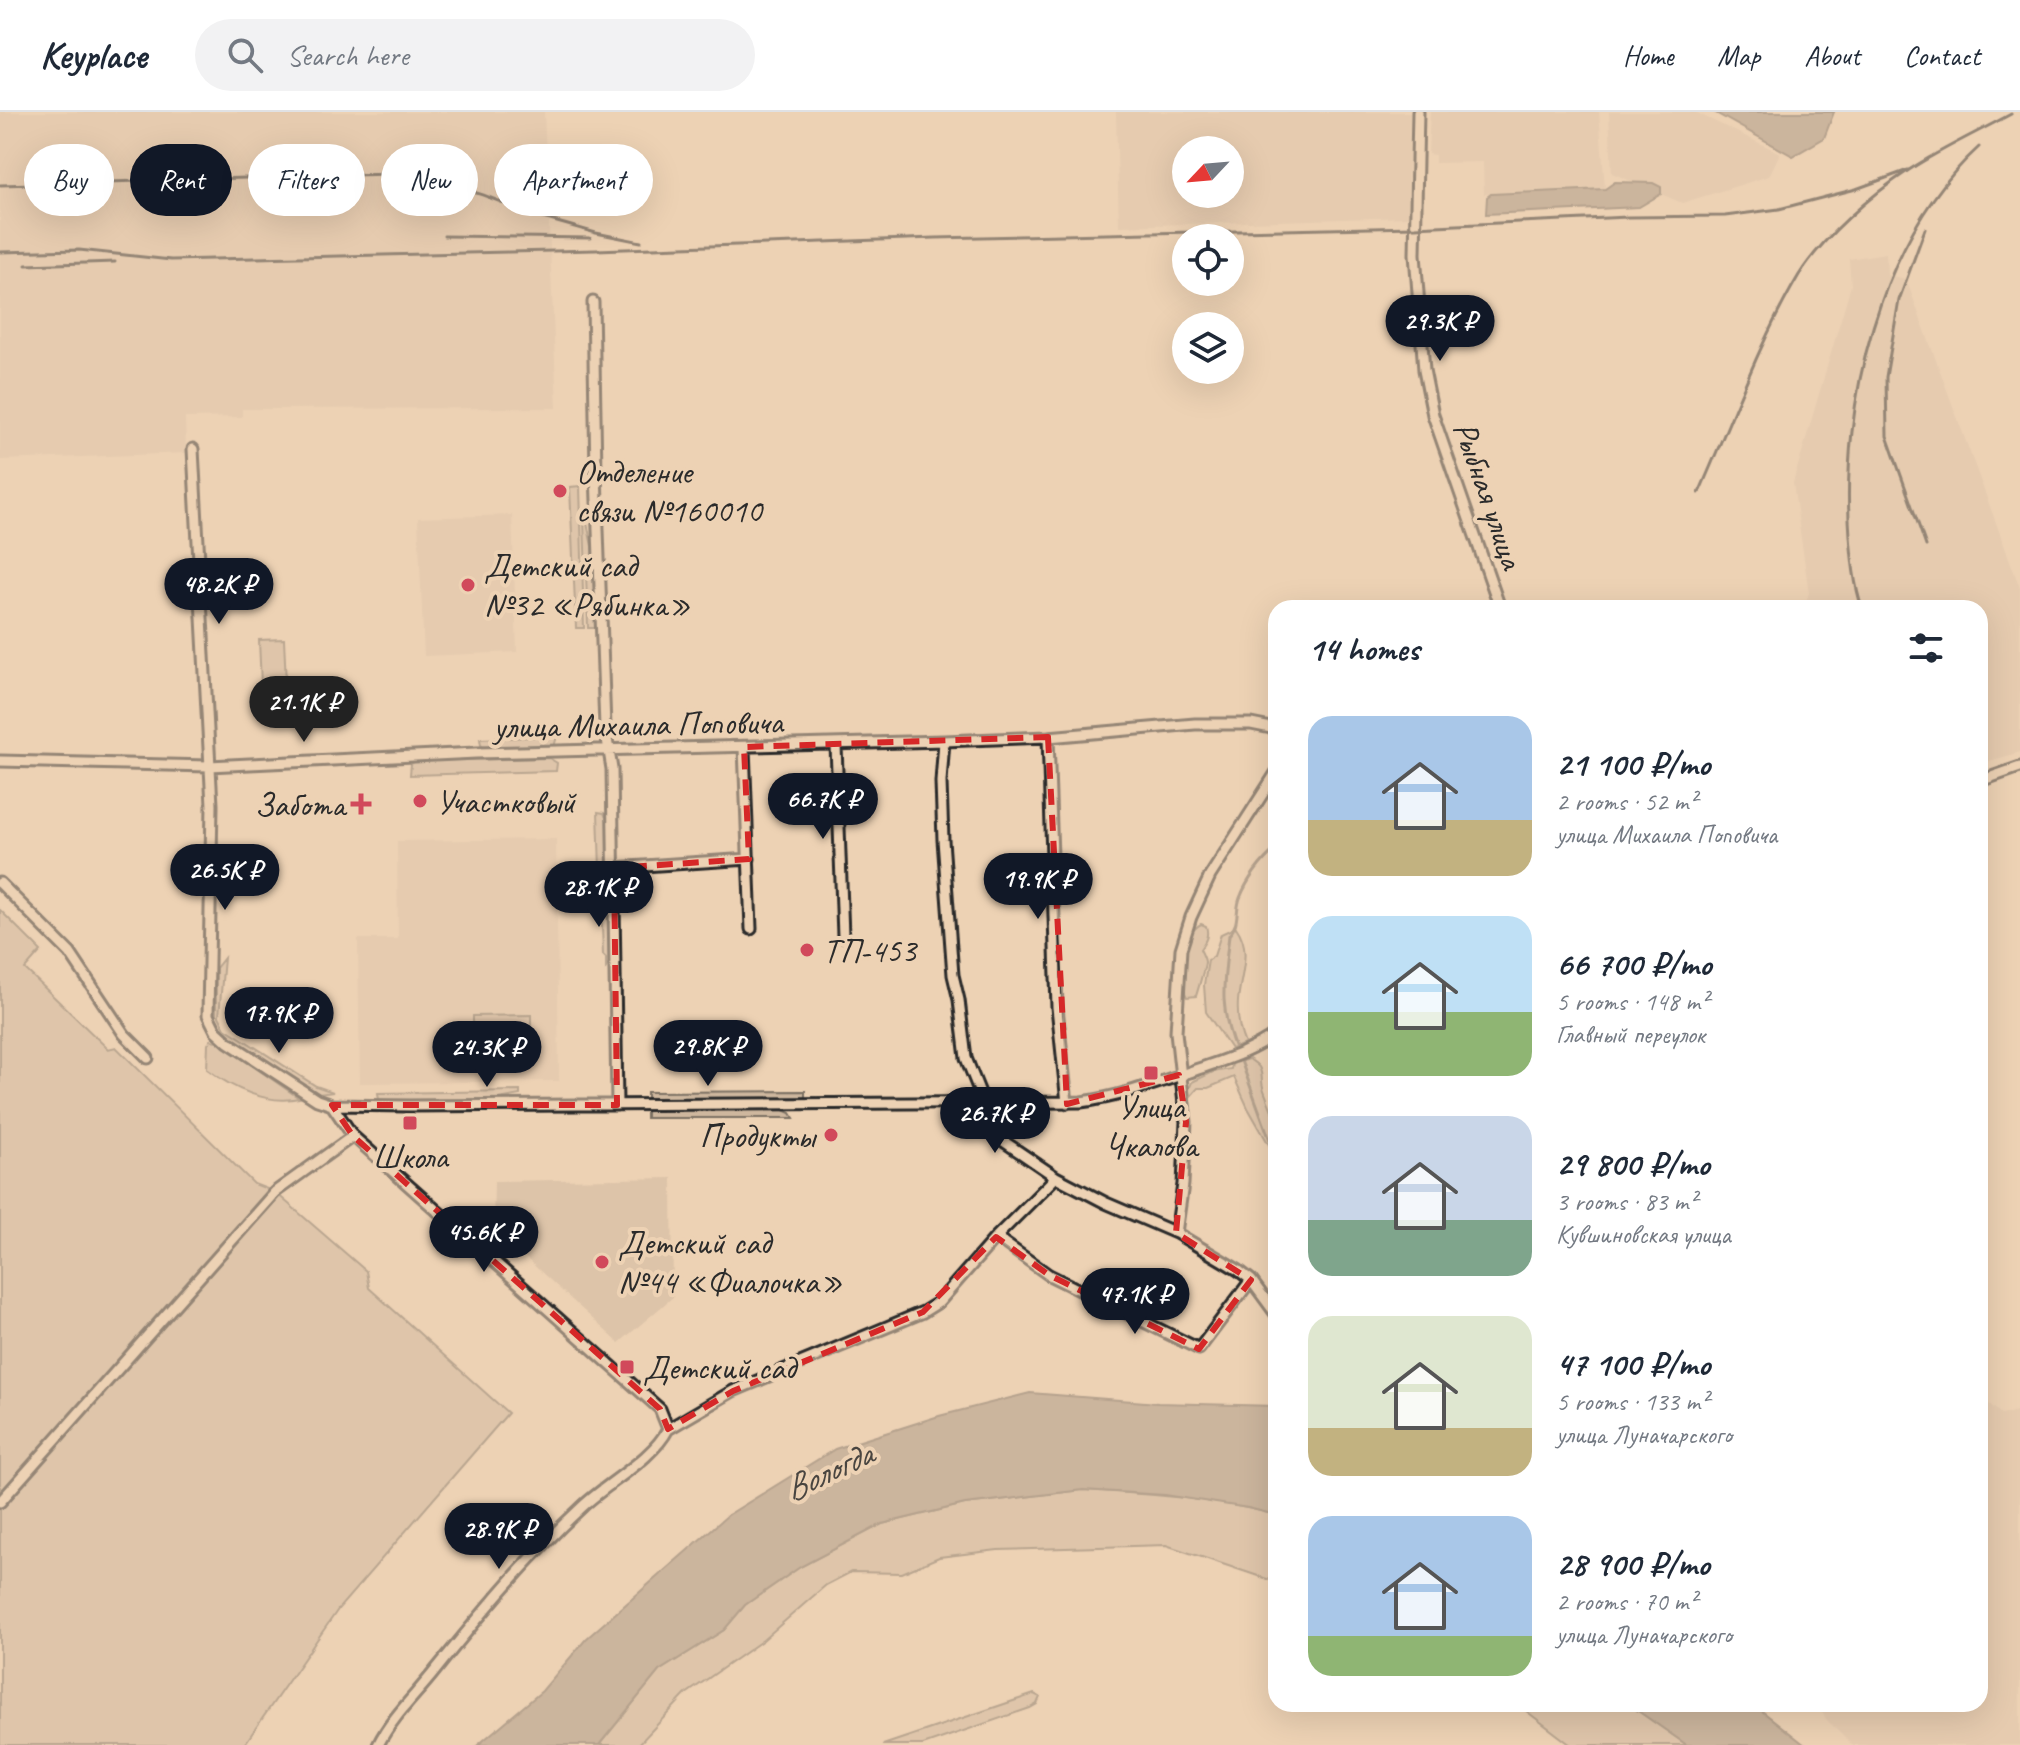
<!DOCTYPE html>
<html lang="en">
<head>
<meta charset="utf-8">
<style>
	body { margin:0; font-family:Caveat,sans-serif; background:#f2f2f3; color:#1f2937; height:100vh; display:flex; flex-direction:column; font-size:30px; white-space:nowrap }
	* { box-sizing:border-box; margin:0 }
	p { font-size:26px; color:#747a83 }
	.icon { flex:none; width:44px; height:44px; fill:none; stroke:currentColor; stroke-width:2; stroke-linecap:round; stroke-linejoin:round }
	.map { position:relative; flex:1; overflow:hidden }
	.details { position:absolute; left:1268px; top:488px; width:720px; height:1112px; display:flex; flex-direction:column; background:#fff; border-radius:24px; box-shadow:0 8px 32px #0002 }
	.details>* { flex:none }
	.guide { position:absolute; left:24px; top:32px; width:760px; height:72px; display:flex; gap:16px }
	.needle { width:52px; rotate:244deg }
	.fabs { position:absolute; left:1172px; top:24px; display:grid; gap:16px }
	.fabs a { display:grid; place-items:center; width:72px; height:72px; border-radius:50%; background:#fff; box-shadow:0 8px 32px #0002; font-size:40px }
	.price { position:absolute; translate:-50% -68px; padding:0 18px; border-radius:28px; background:#111827; color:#fff; font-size:26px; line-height:52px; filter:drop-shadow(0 2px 4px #0008) }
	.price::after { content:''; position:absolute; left:50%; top:48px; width:24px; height:18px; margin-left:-12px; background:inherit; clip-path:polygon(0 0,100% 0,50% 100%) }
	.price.on { background:#222; color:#fff }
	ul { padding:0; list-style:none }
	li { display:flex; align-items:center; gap:24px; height:200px; padding:0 40px }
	li span { display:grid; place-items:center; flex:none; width:224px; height:160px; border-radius:24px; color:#555 }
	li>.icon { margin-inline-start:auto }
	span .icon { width:96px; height:96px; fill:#fffc; stroke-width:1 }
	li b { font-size:34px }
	h2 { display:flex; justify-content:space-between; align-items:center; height:96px; padding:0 40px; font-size:34px }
	.pill { padding:0 28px; border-radius:36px; background:#fff; box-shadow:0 8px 32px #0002; font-size:28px; line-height:72px }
	.pill.on { background:#111827; color:#fff }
	header { display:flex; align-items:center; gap:48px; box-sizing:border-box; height:112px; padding:0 40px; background:#fff; border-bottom:2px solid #e0e1e3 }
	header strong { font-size:38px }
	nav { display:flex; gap:44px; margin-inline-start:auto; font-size:28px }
	.search { width:560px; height:72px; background:#f2f2f3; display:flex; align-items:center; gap:20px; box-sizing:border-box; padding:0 28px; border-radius:44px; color:#747a83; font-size:30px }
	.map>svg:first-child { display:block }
	.built { fill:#ddc4a9; fill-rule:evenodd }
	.green { fill:#ceb79e; stroke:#7c7164; stroke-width:2 }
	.water { fill:#a39280; stroke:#73695e; stroke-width:2 }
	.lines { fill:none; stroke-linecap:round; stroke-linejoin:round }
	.stream { stroke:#73695e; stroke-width:3 }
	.street-casing { stroke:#2b2b2b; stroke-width:15 }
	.street { stroke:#edd2b4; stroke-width:9 }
	.rail { stroke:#2b2b2b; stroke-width:3 }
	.marked { fill:none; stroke:#d62828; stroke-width:6; stroke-dasharray:16 10; stroke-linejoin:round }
	.poi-dot { fill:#d1495b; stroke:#edd2b4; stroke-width:3 }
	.labels { text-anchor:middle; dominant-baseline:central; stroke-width:8; stroke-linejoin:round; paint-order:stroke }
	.poi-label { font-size:34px; fill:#2b2b2b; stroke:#edd2b4; text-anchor:start }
	.street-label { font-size:34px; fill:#2b2b2b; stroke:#edd2b4 }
	.water-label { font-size:36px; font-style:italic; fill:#494540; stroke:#edd2b4 }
</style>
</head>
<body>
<header>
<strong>Keyplace</strong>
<div class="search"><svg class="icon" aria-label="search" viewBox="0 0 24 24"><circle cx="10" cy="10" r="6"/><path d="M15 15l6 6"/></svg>Search here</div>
<nav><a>Home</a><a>Map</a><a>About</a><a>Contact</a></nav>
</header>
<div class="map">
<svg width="2020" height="1633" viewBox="0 0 2020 1633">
	<rect width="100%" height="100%" fill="#edd2b4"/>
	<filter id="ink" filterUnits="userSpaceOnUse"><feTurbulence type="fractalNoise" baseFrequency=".0125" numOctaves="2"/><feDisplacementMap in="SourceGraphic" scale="16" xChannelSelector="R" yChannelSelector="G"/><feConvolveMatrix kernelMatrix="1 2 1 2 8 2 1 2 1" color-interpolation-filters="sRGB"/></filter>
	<g filter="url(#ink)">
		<path class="built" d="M0,0H544L557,296L242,297V305L185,306L186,341L0,348Z
			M1116,0H1410L1408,105L1119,114ZM1186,38H1230V82H1186Z
			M1430,0H1599L1605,77L1484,82L1483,50L1435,51V43L1428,42Z
			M1609,0H1695L1780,41L1769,64L1682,91L1612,61Z
			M1886,141L1887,163L1906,167L2020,476V640L1980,652V496H1804L1809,481L1793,371L1851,173L1849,147Z
			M512,403L517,540L424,544L418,406Z
			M556,727L559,969L360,971L358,827H398L397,729Z
			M672,1066L673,1185L619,1231L493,1116L494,1069Z
			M1980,1284L2002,1303L2020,1298V1633H1852L1826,1607L1817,1592H1980Z"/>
		<path class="green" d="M580,374L584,516H576L570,375Z
			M584,409L587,411L592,434L595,516H588Z
			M284,527L286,572L261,573L259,528Z
			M557,624L554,635L486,638L481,633L480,627Z
			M549,646L557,651L556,659L410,663L411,652L416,649Z
			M598,700L604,701L607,708L611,847L606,856V846L603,843Z
			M0,798L41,839L25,857L108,937L116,935L254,1072L275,1080L366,1159L369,1176L508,1301L339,1496L244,1633H0Z
			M1201,812L1206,814C1209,823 1206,829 1200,837C1201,839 1205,848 1205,850C1205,854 1197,881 1196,884L1187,885C1177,867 1181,823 1201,812Z
			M1236,815C1253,839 1240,863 1238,889C1237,904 1239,918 1245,932L1231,937L1206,900L1204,873L1208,848L1214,844L1221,822Z
			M224,846L219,904L225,916L316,974L333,980L319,982C295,967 224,931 216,905V856Z
			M531,903V939H473V904Z
			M211,928L217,929L299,986C267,993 233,977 207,957L208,932Z
			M1249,947C1253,950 1256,951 1259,955C1263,962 1261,968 1263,975C1268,994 1287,1019 1272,1038L1248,996L1234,965L1208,976H1198L1190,985L1187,982L1192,970L1213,960L1231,957L1232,952Z
			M520,979V983L499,987L379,988L378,981Z
			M805,979V988L647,989V980Z
			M646,998H784L791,1001L794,1006H646Z
			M1083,1378C1148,1382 1213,1386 1276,1403V1470L1166,1433L998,1438L939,1445L902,1461L851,1460L826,1473L763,1528L686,1582L638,1633H599L659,1559L724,1518L745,1493L800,1455L882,1412L965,1392Z
			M1034,1582L1040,1585L1037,1592L1030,1596L923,1633H883Z
			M1517,1592H1628L1687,1633H1571Z"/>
		<path class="water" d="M1714,0H1834L1824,26L1793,44Z
			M1615,70L1653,71L1661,75V82L1639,95L1486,102L1487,85L1491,82L1605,77Z
			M1030,1281L1158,1291L1276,1294V1403L1248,1396L1165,1383L1083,1378L965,1392L882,1412L800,1455L745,1493L724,1518L659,1559L599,1633H478L542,1579L586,1527L728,1403L835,1337L939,1304Z
			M1628,1592H1753L1805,1633H1687Z"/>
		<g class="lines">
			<path class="stream" d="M1236,939C1218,893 1224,870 1229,823C1240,811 1235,800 1240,786C1247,768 1261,749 1276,737
				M1240,946L1271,1031L1276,1058"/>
			<g class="street-casing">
				<path id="street" d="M1418,0L1415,142L1424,258L1433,303L1500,496
					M593,190L596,361L605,615L612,657L617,993
					M193,337L212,693L208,903L216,919L228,930L317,988L332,993L410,994L1081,990C1119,985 1154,972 1190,960C1220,949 1250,941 1276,922
					M1048,625L1057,895L1067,991
					M944,629L941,670L943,728L953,863L959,888L966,946L980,981L983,1011L990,1020L1056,1065L1106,1091L1176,1121L1238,1158L1251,1168L1276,1202
					M836,633L843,824
					M744,635L751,817
					M0,649L209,654L476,641L944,629L1048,625L1195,612H1251L1276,617
					M1980,669L2020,655
					M614,756L749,747
					M0,771L70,841L124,922L148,946
					M332,993L353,1024L660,1297L668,1317
					M1176,1121L1183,1072L1186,1010L1176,920L1181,837L1191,805L1210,764L1276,661
					M996,1125L1049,1163L1199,1237L1251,1168
					M0,1390L275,1080L353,1024
					M378,1633C392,1605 415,1584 434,1560C480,1503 528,1445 582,1395C607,1371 653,1347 668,1317L733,1279L923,1200L939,1190L996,1125L1056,1065"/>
			</g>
			<use href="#street" class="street"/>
			<path class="rail" d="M0,73L391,62L438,69L483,83L543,106L596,121L641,130
				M1925,117L1899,188L1886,265L1887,324L1926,434
				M444,124L590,126
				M0,140L79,138L171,148L596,138L935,126L1415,115L1628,105L1725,104L1779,97L1856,77L1908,58
				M26,153L115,150
				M1699,381C1731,309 1759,230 1799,163C1823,125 1871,83 1909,58C1941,37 1978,20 2011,2
				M1862,496C1854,472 1852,448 1850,424C1840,293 1879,126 1979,35"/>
		</g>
	</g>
	<path d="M0 0H2020V1633H0ZM1048,625L1067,992L1179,963L1186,1010L1176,1121L1251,1168L1199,1237L1049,1163L996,1125L923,1200L733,1279L668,1317L660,1297L353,1024L332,993H617L614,756L749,747L744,635Z" fill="#edd2b4" fill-opacity=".55" fill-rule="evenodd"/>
	<path class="marked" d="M1048,625L1067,992L1179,963L1186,1010L1176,1121L1251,1168L1199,1237L1049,1163L996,1125L923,1200L733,1279L668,1317L660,1297L353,1024L332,993H617L614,756L749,747L744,635Z"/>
	<g class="poi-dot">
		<circle cx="560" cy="379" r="8"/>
		<circle cx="468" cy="473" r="8"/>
		<circle cx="420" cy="689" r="8"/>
		<path d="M357 680h8v8h8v8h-8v8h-8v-8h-8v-8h8z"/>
		<circle cx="807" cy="838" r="8"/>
		<rect x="1143" y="953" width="16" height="16" rx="4"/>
		<rect x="402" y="1003" width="16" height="16" rx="4"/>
		<circle cx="831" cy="1023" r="8"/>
		<circle cx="602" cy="1150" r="8"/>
		<rect x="619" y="1247" width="16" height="16" rx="4"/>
	</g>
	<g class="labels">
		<g class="poi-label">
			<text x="576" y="359">Отделение<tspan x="576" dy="39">связи №160010</tspan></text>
			<text x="484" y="453">Детский сад<tspan x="484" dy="39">№32 «Рябинка»</tspan></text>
			<text x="436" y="689">Участковый</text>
			<text x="345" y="692" text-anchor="end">Забота</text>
			<text x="823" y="838">ТП-453</text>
			<text x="1151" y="994" text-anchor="middle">Улица<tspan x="1151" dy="39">Чкалова</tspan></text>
			<text x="815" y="1023" text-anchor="end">Продукты</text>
			<text x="410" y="1044" text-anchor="middle">Школа</text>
			<text x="618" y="1130">Детский сад<tspan x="618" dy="39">№44 «Фиалочка»</tspan></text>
			<text x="643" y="1255">Детский сад</text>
		</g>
		<g class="street-label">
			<text transform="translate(1489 383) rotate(71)">Рыбная улица</text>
			<text transform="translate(638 612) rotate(-1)">улица Михаила Поповича</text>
		</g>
		<g class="water-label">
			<text transform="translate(828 1359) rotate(-25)">Вологда</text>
		</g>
	</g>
</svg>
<div class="fabs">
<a><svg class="needle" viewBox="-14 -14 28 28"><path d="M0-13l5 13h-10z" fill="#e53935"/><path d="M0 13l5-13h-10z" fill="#747a83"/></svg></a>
<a><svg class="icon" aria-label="locate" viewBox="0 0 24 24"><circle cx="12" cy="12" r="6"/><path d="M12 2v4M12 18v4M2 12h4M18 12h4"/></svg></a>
<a><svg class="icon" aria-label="layers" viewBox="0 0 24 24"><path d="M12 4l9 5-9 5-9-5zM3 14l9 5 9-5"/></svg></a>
</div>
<b class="price" style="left:1440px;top:251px">29.3K ₽</b>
<b class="price" style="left:219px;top:514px">48.2K ₽</b>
<b class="price on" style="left:304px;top:632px">21.1K ₽</b>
<b class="price" style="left:823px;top:729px">66.7K ₽</b>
<b class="price" style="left:225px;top:800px">26.5K ₽</b>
<b class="price" style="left:1038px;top:809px">19.9K ₽</b>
<b class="price" style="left:599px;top:817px">28.1K ₽</b>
<b class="price" style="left:279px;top:943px">17.9K ₽</b>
<b class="price" style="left:708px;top:976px">29.8K ₽</b>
<b class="price" style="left:487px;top:977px">24.3K ₽</b>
<b class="price" style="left:995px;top:1043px">26.7K ₽</b>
<b class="price" style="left:484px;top:1162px">45.6K ₽</b>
<b class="price" style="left:1135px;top:1224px">47.1K ₽</b>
<b class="price" style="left:499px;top:1459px">28.9K ₽</b>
<div class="guide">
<a class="pill">Buy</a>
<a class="pill on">Rent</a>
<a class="pill">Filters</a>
<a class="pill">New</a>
<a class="pill">Apartment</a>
</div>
<section class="details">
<h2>14 homes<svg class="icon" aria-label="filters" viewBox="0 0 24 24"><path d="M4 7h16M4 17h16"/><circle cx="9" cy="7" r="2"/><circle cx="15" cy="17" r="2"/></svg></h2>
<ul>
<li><span style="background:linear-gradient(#a9c7e8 65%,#c2b280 0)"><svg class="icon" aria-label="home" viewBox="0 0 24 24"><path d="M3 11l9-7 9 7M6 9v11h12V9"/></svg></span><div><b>21 100 ₽/mo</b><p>2 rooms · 52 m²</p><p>улица Михаила Поповича</p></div></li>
<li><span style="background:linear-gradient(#bfe0f5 60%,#8fb573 0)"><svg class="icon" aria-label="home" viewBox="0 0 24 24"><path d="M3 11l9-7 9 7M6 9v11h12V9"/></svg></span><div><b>66 700 ₽/mo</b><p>5 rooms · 148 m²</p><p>Главный переулок</p></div></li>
<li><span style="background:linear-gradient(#c9d6e8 65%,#7fa58c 0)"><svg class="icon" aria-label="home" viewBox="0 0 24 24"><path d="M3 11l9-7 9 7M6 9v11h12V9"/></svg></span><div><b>29 800 ₽/mo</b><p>3 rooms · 83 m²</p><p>Кувшиновская улица</p></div></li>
<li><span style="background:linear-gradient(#dfe7d0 70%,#c2b280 0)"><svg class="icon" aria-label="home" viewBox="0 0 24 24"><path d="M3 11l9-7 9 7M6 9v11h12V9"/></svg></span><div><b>47 100 ₽/mo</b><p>5 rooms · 133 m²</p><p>улица Луначарского</p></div></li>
<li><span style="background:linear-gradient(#a9c7e8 75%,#8fb573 0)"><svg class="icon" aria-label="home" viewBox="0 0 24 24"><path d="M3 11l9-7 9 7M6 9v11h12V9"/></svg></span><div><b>28 900 ₽/mo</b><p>2 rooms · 70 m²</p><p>улица Луначарского</p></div></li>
</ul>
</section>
</div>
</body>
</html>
